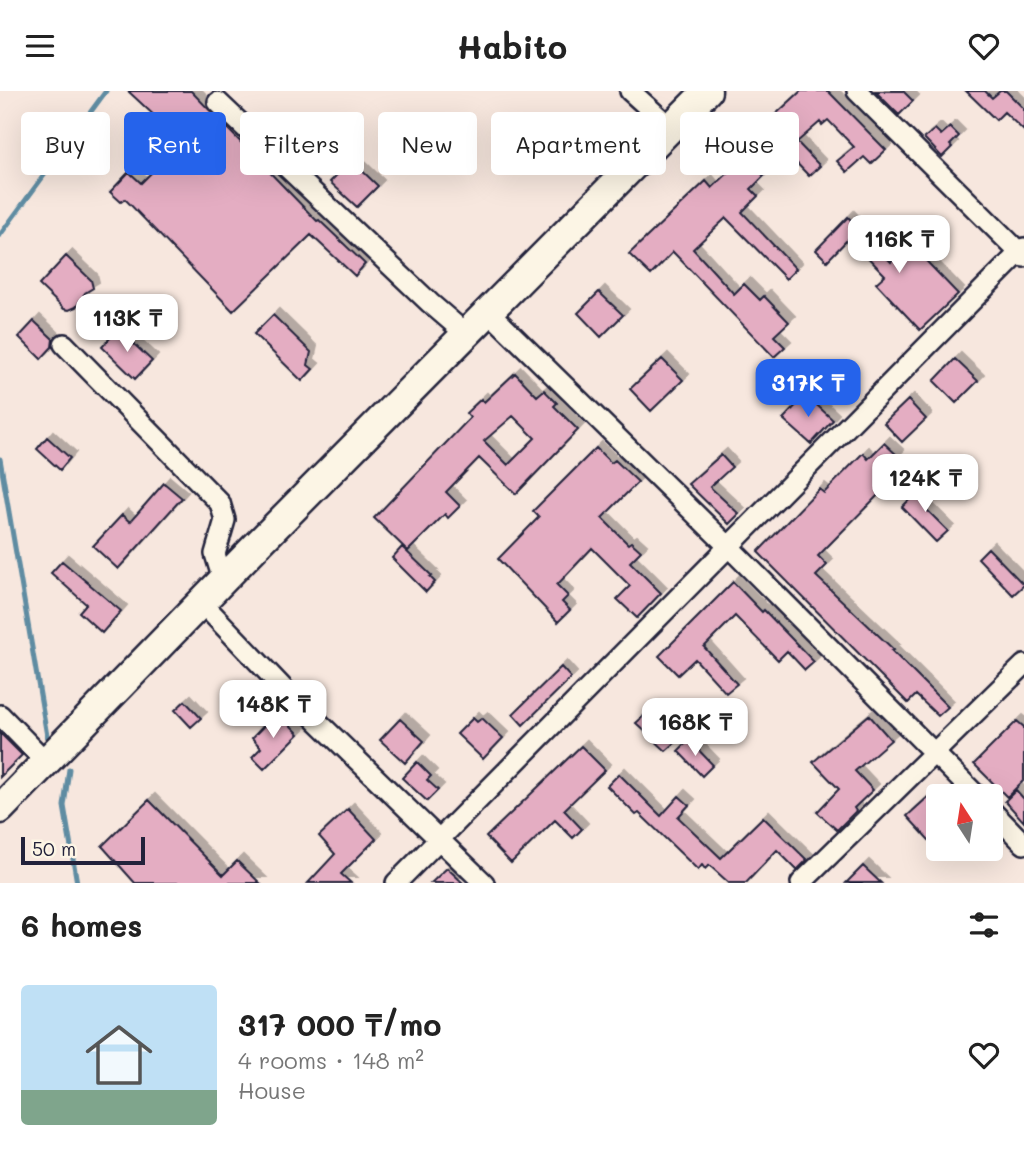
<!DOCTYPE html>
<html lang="en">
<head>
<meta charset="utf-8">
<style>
	body { margin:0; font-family:Mali,sans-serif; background:#f2f2f2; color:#222; height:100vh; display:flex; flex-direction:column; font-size:26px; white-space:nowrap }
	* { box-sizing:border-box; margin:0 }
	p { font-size:23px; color:#767676 }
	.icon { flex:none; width:38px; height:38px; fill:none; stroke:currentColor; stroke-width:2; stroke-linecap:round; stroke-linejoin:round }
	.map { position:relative; height:792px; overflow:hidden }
	.sheet { display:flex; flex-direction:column; background:#fff; flex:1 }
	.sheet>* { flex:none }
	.top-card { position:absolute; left:21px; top:21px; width:984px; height:63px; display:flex; gap:14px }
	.needle { width:46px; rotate:348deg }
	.controls { position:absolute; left:926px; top:693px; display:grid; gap:14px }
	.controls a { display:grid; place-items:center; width:77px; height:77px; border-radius:7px; background:#fff; box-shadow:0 7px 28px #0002; font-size:35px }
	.scale { position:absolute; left:21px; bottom:18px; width:124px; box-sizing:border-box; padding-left:7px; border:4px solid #22223b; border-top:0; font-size:19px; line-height:24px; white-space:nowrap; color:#22223b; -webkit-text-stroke:5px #fcf5e5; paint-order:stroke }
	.price { position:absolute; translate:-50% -60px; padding:0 16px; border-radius:14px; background:#fff; color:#222; font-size:23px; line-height:46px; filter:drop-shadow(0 2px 4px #0008) }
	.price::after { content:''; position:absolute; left:50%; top:42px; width:21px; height:16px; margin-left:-10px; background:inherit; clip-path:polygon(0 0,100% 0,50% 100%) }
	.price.selected { background:#2563eb; color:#fff }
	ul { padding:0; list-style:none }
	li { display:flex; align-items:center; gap:21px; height:175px; padding:0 21px }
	li span { display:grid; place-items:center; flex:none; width:196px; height:140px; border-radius:7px; color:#555 }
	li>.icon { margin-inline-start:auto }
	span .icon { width:84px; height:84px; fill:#fffc; stroke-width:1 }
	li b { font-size:30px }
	h2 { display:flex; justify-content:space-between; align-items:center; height:84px; padding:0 21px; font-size:30px }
	.chip { padding:0 24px; border-radius:7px; background:#fff; box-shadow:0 7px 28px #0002; font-size:24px; line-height:63px }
	.chip.selected { background:#2563eb; color:#fff }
	header { display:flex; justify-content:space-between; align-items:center; height:91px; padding:0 21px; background:#fff; font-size:32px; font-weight:800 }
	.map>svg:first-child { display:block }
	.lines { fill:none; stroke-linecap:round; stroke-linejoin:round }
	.stream { stroke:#5f8ca2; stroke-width:5 }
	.building { fill:#e4adc2; stroke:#22223b; stroke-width:2; fill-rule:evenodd; filter:url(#shadow) }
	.minor-casing { stroke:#22223b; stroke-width:24 }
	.secondary-casing { stroke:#22223b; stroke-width:33 }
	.minor { stroke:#fcf5e5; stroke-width:19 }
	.secondary { stroke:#fcf5e5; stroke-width:28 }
</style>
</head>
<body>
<header><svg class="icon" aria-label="menu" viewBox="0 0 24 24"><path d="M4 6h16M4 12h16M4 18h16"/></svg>Habito<svg class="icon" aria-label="heart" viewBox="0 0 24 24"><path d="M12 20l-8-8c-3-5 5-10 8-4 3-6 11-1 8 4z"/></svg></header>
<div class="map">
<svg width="1024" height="792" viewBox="0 0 1024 792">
	<defs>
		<filter id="shadow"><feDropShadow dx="6" dy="-6" stdDeviation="0" flood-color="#0004"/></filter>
	</defs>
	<rect width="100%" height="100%" fill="#f7e7de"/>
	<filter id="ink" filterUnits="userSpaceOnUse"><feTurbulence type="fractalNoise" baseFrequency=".0143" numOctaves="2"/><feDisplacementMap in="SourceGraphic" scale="14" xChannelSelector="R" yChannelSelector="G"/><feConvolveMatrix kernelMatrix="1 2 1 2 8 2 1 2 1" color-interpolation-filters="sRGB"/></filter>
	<g filter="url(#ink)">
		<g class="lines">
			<path class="stream" d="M0,144L106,0
				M0,368L47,645
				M69,678L64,715L77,792"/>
		</g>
		<path class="building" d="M128,0H191L317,130L319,129L365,173L355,185L311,144L233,220L125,108L121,111L110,101L129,81L141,92L177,56L154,32L158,28Z
			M801,0H828L886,59L871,73L864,66L847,81L837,70L854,56L828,29L822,34L820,31L797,51L820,75L809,85L762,36Z
			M875,0H903L913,10L899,24Z
			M966,0H985L992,7L1000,0H1006L1024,18V40L1004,21L996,29Z
			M950,36L959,45L950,54L952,56L942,66L924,47L935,38L941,44Z
			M745,66L764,85L751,98L758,105L742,121L796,178L786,188L726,127L693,158L734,203L744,193L760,209L764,205L789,231L774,245L785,256L774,266L673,161L651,184L629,163L706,90L712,97Z
			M351,69L378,95L357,116L330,91Z
			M848,126L891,171L910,153L958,203L920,239L876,192L885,184L849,147L827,170L816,159Z
			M66,165L91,189L93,197L85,202L76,216L69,219L64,218L39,194Z
			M599,201L623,224L601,246L578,222Z
			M273,224L311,261L308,274L313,278L302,290L254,243Z
			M34,230L53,248L52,256L41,268L19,246Z
			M118,238L152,270L135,288L102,256Z
			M662,268L683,289L651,320L630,298Z
			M955,268L978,290L956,312L934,290Z
			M515,282L537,305L544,299L557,312L554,315L578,339L516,403L479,367L446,401L460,415L448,427L445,423L408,460L374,427L470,327L466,322L481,308L484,311ZM513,325L535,347L508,374L484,350Z
			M806,304L833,329L811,353L783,328Z
			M908,309L926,328L902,351L884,332Z
			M47,346L70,367L60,379L37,358Z
			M884,352L898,365L882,381L892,390L818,465L827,474L816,485L894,559L892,560L948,616L938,625L916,604L908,612L758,461L819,398L824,402L863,362L868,368Z
			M596,357L611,372L615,369L638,391L602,427L628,453L631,451L641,460L630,471L661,502L637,527L617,508L630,495L592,457L557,494L568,505L562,511L570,519L558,531L498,468L539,426L533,420Z
			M721,364L732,376L710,396L739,423L729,433L688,393Z
			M164,392L182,407L118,478L93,455L122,424L130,431Z
			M923,395L936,408L926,418L948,440L936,451L902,416Z
			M402,456L432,485L430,486L435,491L426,501L392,467Z
			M988,457L1024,494L1013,504L978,467Z
			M62,470L121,520L102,542L79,521L86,513L51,482Z
			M733,491L762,521L764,519L814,571L805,579L787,560L778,569L735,525L704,556L737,593L726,602L695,568L678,584L659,565Z
			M561,576L571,587L523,634L513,623Z
			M185,610L201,627L191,636L175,619Z
			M654,616L682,646L666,660L636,632Z
			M277,621L299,643L264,678L252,666L261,657L252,647Z
			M869,624L891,649L855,680L873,699L854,717L856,720L837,739L817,721L839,698L813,671Z
			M473,627L477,631L482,627L503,647L483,668L457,643Z
			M400,628L424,650L405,672L380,649Z
			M1017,630L1024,636V689L1007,706L974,673Z
			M0,642L22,664L0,686Z
			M689,649L713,674L702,685L678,660Z
			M581,655L605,679L564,719L582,738L573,747L555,729L511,772L486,746Z
			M417,671L431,685L427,689L438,699L427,710L402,687Z
			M619,683L661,725L679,705L689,714L678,726L721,767L763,726L807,769L797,779L777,759L746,792H729L709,774L705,778L702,774L698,779L639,722L636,724L607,695Z
			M1016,699L1024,708V731L1005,710Z
			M928,706L938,717V759L907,725Z
			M149,709L223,784L237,770L260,792H135L102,755Z
			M348,718L376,748L341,783L351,792H308L335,763L319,745Z
			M863,775L881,792H846Z
			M447,777L463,792H431Z"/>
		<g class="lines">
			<g class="minor-casing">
				<path id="minor" d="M630,0L670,36
					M857,0L1024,166
					M218,11L430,212L466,243
					M488,220L729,456L977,705
					M64,253L220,412L225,429L215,463L223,489
					M202,512L282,596L484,792
					M0,624L46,671
					M990,718L1024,753
					M396,792L1024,157
					M801,792L1024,574"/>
			</g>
			<g class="secondary-casing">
				<path id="secondary" d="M0,718L260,451L707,0"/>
			</g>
			<use href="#minor" class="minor"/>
			<use href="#secondary" class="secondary"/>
		</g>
	</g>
</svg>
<div class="controls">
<a><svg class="needle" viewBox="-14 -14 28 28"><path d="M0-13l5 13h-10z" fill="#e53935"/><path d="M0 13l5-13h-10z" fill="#767676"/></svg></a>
</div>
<div class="scale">50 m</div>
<b class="price" style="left:899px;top:184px">116K ₸</b>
<b class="price" style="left:127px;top:263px">113K ₸</b>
<b class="price selected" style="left:808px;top:328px">317K ₸</b>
<b class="price" style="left:925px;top:423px">124K ₸</b>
<b class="price" style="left:273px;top:649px">148K ₸</b>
<b class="price" style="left:695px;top:667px">168K ₸</b>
<div class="top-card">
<a class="chip">Buy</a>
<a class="chip selected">Rent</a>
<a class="chip">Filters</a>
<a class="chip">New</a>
<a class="chip">Apartment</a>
<a class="chip">House</a>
</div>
</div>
<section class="sheet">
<h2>6 homes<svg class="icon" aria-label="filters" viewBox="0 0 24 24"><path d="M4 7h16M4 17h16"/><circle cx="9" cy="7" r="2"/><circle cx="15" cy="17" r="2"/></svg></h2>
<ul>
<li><span style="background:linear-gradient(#bfe0f5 75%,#7fa58c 0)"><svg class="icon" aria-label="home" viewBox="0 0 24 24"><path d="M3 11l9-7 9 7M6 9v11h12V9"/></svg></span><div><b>317 000 ₸/mo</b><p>4 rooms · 148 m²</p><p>House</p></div><svg class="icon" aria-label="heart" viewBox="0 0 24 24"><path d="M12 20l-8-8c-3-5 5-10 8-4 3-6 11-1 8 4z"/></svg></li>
</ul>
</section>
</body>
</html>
